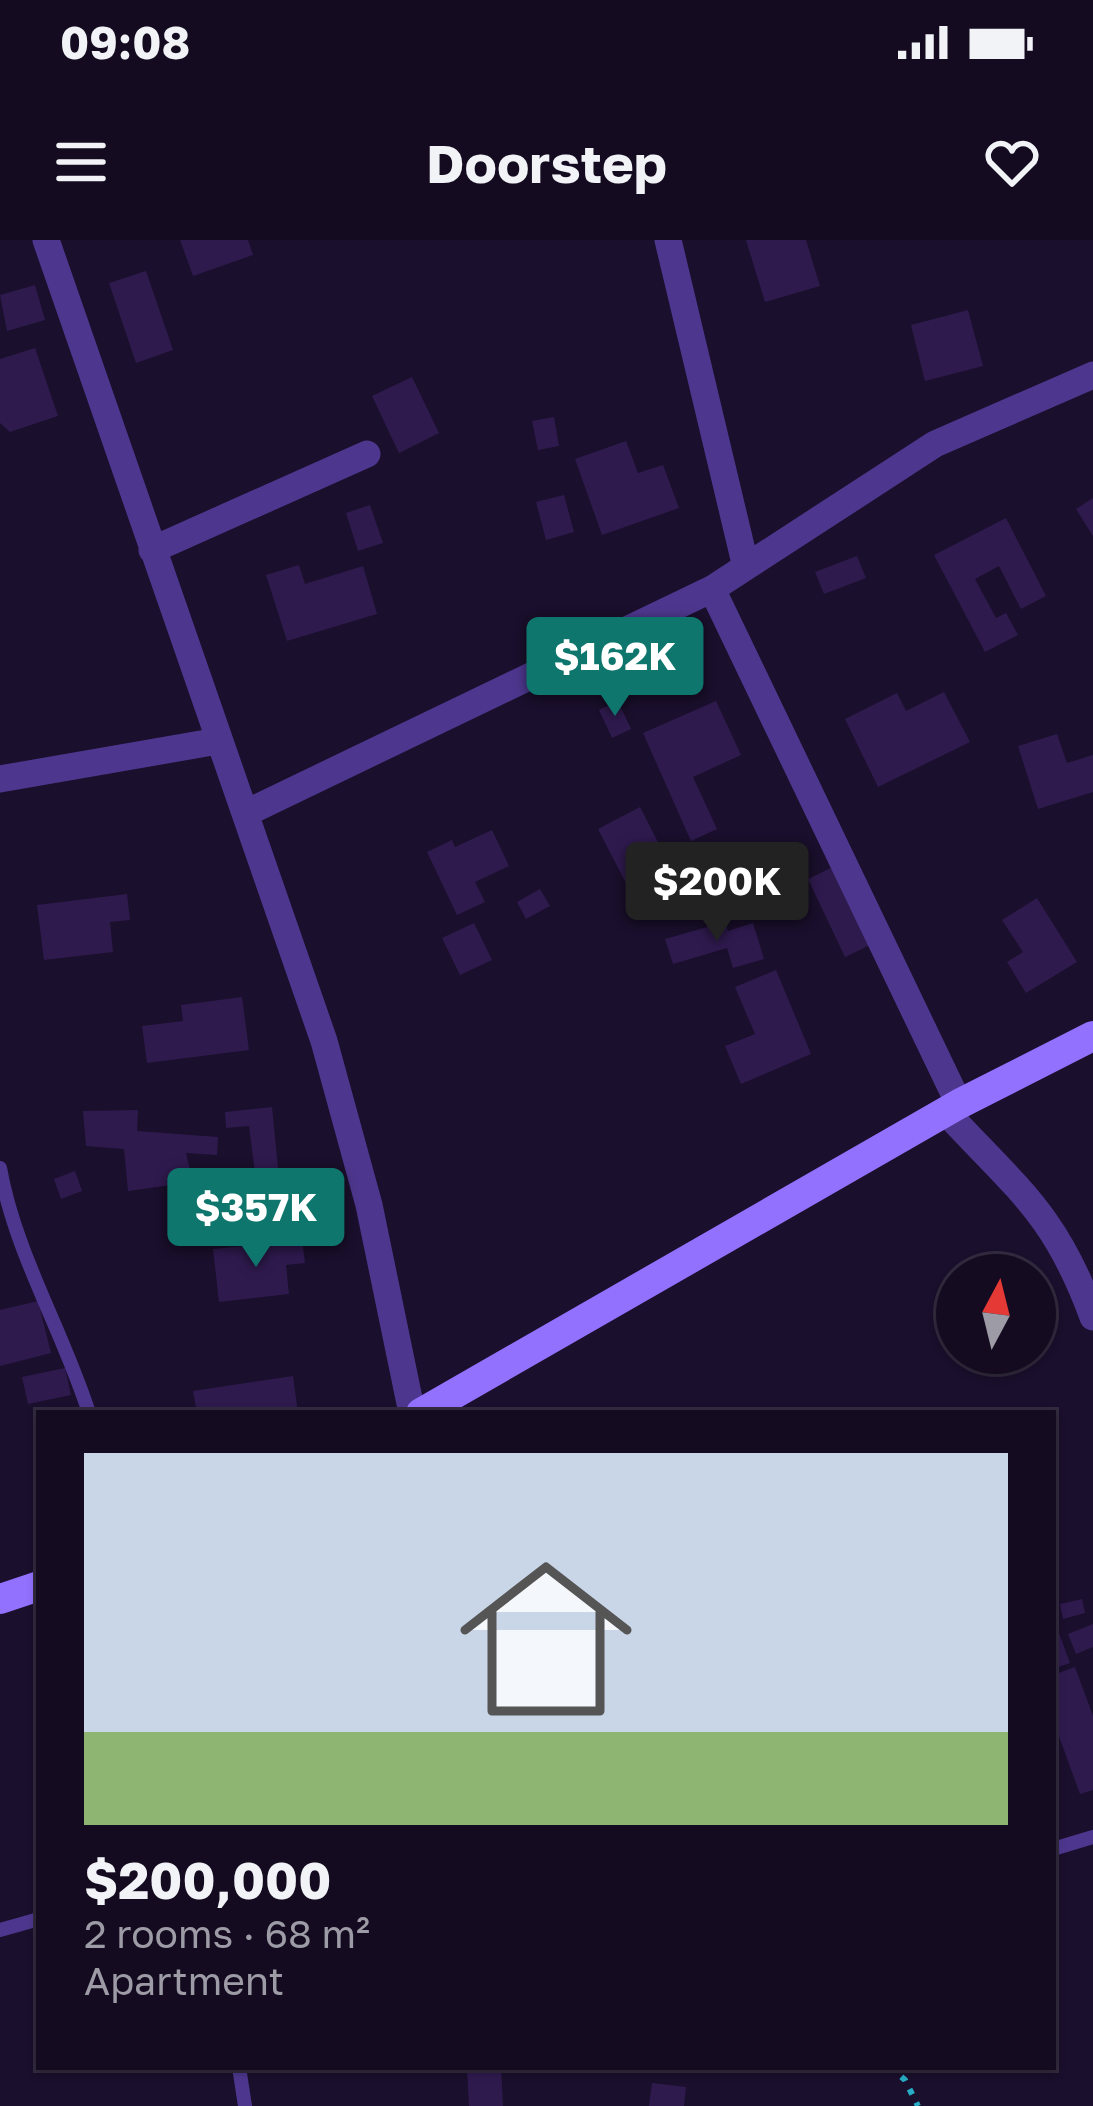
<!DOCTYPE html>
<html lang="en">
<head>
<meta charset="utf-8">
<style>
	body { margin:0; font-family:"Golos Text",sans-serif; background:#1d142a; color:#f1f3f6; height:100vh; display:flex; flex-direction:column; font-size:45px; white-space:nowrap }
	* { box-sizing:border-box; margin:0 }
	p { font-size:39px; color:#9d9ba5 }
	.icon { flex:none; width:66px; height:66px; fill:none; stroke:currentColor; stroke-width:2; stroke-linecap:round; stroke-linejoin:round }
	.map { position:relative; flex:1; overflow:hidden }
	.sheet { position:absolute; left:36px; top:1170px; width:1020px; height:660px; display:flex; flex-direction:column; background:#140b21; border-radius:0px; box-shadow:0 3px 9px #0004,0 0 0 3px #332b3f }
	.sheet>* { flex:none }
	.needle { width:78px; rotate:7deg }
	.buttons { position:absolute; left:936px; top:1014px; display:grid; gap:24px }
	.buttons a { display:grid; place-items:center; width:120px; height:120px; border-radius:50%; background:#140b21; box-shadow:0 3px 9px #0004,0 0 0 3px #332b3f; font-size:60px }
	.price { position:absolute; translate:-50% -102px; padding:0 27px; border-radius:12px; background:#0f766e; color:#fff; font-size:39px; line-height:78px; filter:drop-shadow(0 3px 6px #0008) }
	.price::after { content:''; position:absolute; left:50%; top:72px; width:36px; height:27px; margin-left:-18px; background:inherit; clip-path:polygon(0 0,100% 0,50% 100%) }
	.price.current { background:#222; color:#fff }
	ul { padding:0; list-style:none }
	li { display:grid; align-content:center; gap:24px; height:636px; padding:0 48px }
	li+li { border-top:3px solid #332b3f }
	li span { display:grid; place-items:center; height:372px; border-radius:0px; color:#555 }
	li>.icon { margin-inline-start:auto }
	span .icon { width:216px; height:216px; fill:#fffc; stroke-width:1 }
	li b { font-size:51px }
	.status { display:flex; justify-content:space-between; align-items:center; height:84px; padding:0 60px; background:#140b21; direction:ltr }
	.status svg { height:33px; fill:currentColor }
	header { display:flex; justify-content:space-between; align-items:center; height:156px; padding:0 48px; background:#140b21; font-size:54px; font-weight:700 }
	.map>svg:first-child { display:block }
	.building { fill:#2f1a4e }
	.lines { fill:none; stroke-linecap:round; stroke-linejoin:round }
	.path { stroke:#27adc5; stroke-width:6; stroke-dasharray:6 9; stroke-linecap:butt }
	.lane { stroke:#4d378e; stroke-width:14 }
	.street { stroke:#4d378e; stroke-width:27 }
	.secondary { stroke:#9371ff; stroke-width:30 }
</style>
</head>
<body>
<div class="status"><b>09:08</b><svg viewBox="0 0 49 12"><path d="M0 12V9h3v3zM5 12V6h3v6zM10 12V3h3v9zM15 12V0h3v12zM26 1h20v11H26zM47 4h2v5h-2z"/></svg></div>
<header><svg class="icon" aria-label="menu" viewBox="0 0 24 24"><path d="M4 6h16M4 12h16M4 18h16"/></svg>Doorstep<svg class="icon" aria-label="heart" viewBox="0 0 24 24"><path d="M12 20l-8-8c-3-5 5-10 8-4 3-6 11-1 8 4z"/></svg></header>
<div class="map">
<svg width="1093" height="1866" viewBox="0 0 1093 1866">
	<rect width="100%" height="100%" fill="#1a0f2c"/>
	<path class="building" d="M180,0H248L253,15L193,36Z
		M746,0H806L820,46L765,62Z
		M146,31L173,110L136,123L109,43Z
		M35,45L45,80L7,91L0,55Z
		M968,70L983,126L925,141L911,85Z
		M35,108L58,176L10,192L0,183V119Z
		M412,137L439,193L399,213L372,156Z
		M554,177L559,206L538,210L532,181Z
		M626,201L638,233L663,225L679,268L602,295L575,219Z
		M564,255L574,292L546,300L536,262Z
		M1093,258V296L1076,269Z
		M370,265L383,303L358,311L346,273Z
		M1006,278L1046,356L1021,369L999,326L975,339L996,378L1006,373L1018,395L985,412L934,315Z
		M857,316L866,338L824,354L815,332Z
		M299,325L305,344L363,326L377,374L287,401L266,335Z
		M944,452L970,502L878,547L845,479L897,453L906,471Z
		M618,461L631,489L612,498L599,470Z
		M716,461L741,515L693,537L717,589L691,601L643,493Z
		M1057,494L1067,523L1093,515V552L1038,569L1018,506Z
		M640,567L687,659L645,680L598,589Z
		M492,590L509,626L475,642L485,662L457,675L427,612L452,600L455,607Z
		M833,627L870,705L845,717L808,639Z
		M540,649L550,666L526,679L517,662Z
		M127,654L130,680L110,682L113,712L44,720L37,665Z
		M1037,658L1077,722L1026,753L1007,722L1023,712L1002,680Z
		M725,682L728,691L753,683L764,719L733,728L727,708L673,724L665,699Z
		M474,683L492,720L460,735L442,698Z
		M776,730L811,814L741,844L725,806L755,794L735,747Z
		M242,757L249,810L147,823L142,786L183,781L181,765Z
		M272,867L279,938L256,941L249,886L226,888L225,872Z
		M138,870L137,891L218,897L217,915L186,913L193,942L128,951L124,909L86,906L83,871Z
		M75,931L82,951L61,959L54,939Z
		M302,1000L305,1023L286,1025L289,1054L219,1062L213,1009Z
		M38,1061L51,1113L0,1126V1070Z
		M65,1128L71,1155L28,1164L22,1137Z
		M293,1136L298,1173H197L193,1151Z
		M1082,1359L1085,1373L1063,1379L1060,1364Z
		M1053,1377L1070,1423L1053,1429Z
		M1093,1384V1407L1076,1414L1068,1394Z
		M1075,1427L1093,1476V1550L1080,1554L1053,1480V1435Z
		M467,1827H501L503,1866H469Z
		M652,1843L686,1847L684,1866H649Z"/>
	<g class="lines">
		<path class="path" d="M890,1827L905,1840L918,1866"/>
		<path class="lane" d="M0,928C15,1013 63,1091 89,1173
			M1053,1609L1093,1597
			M0,1690L39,1679
			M239,1827L245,1866"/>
		<path class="street" d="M46,0L324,801L369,965L412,1173
			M668,0L745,323
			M152,310L367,214
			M712,349L959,864
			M0,539L218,501
			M246,573L712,349L935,204L1093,135
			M946,872C1017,949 1055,973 1093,1077"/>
		<path class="secondary" d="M421,1173L959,864L1093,796
			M0,1359L39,1346"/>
	</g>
</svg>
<div class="buttons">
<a><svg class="needle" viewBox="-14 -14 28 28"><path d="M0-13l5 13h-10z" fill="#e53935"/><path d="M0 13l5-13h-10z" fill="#9d9ba5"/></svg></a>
</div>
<b class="price" style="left:615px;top:479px">$162K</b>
<b class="price current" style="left:717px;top:704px">$200K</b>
<b class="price" style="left:256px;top:1030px">$357K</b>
<section class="sheet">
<ul>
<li><span style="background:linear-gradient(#c9d6e8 75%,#8fb573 0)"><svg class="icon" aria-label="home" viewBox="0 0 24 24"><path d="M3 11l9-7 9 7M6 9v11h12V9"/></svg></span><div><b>$200,000</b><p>2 rooms · 68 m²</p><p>Apartment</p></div></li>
</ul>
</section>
</div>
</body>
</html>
